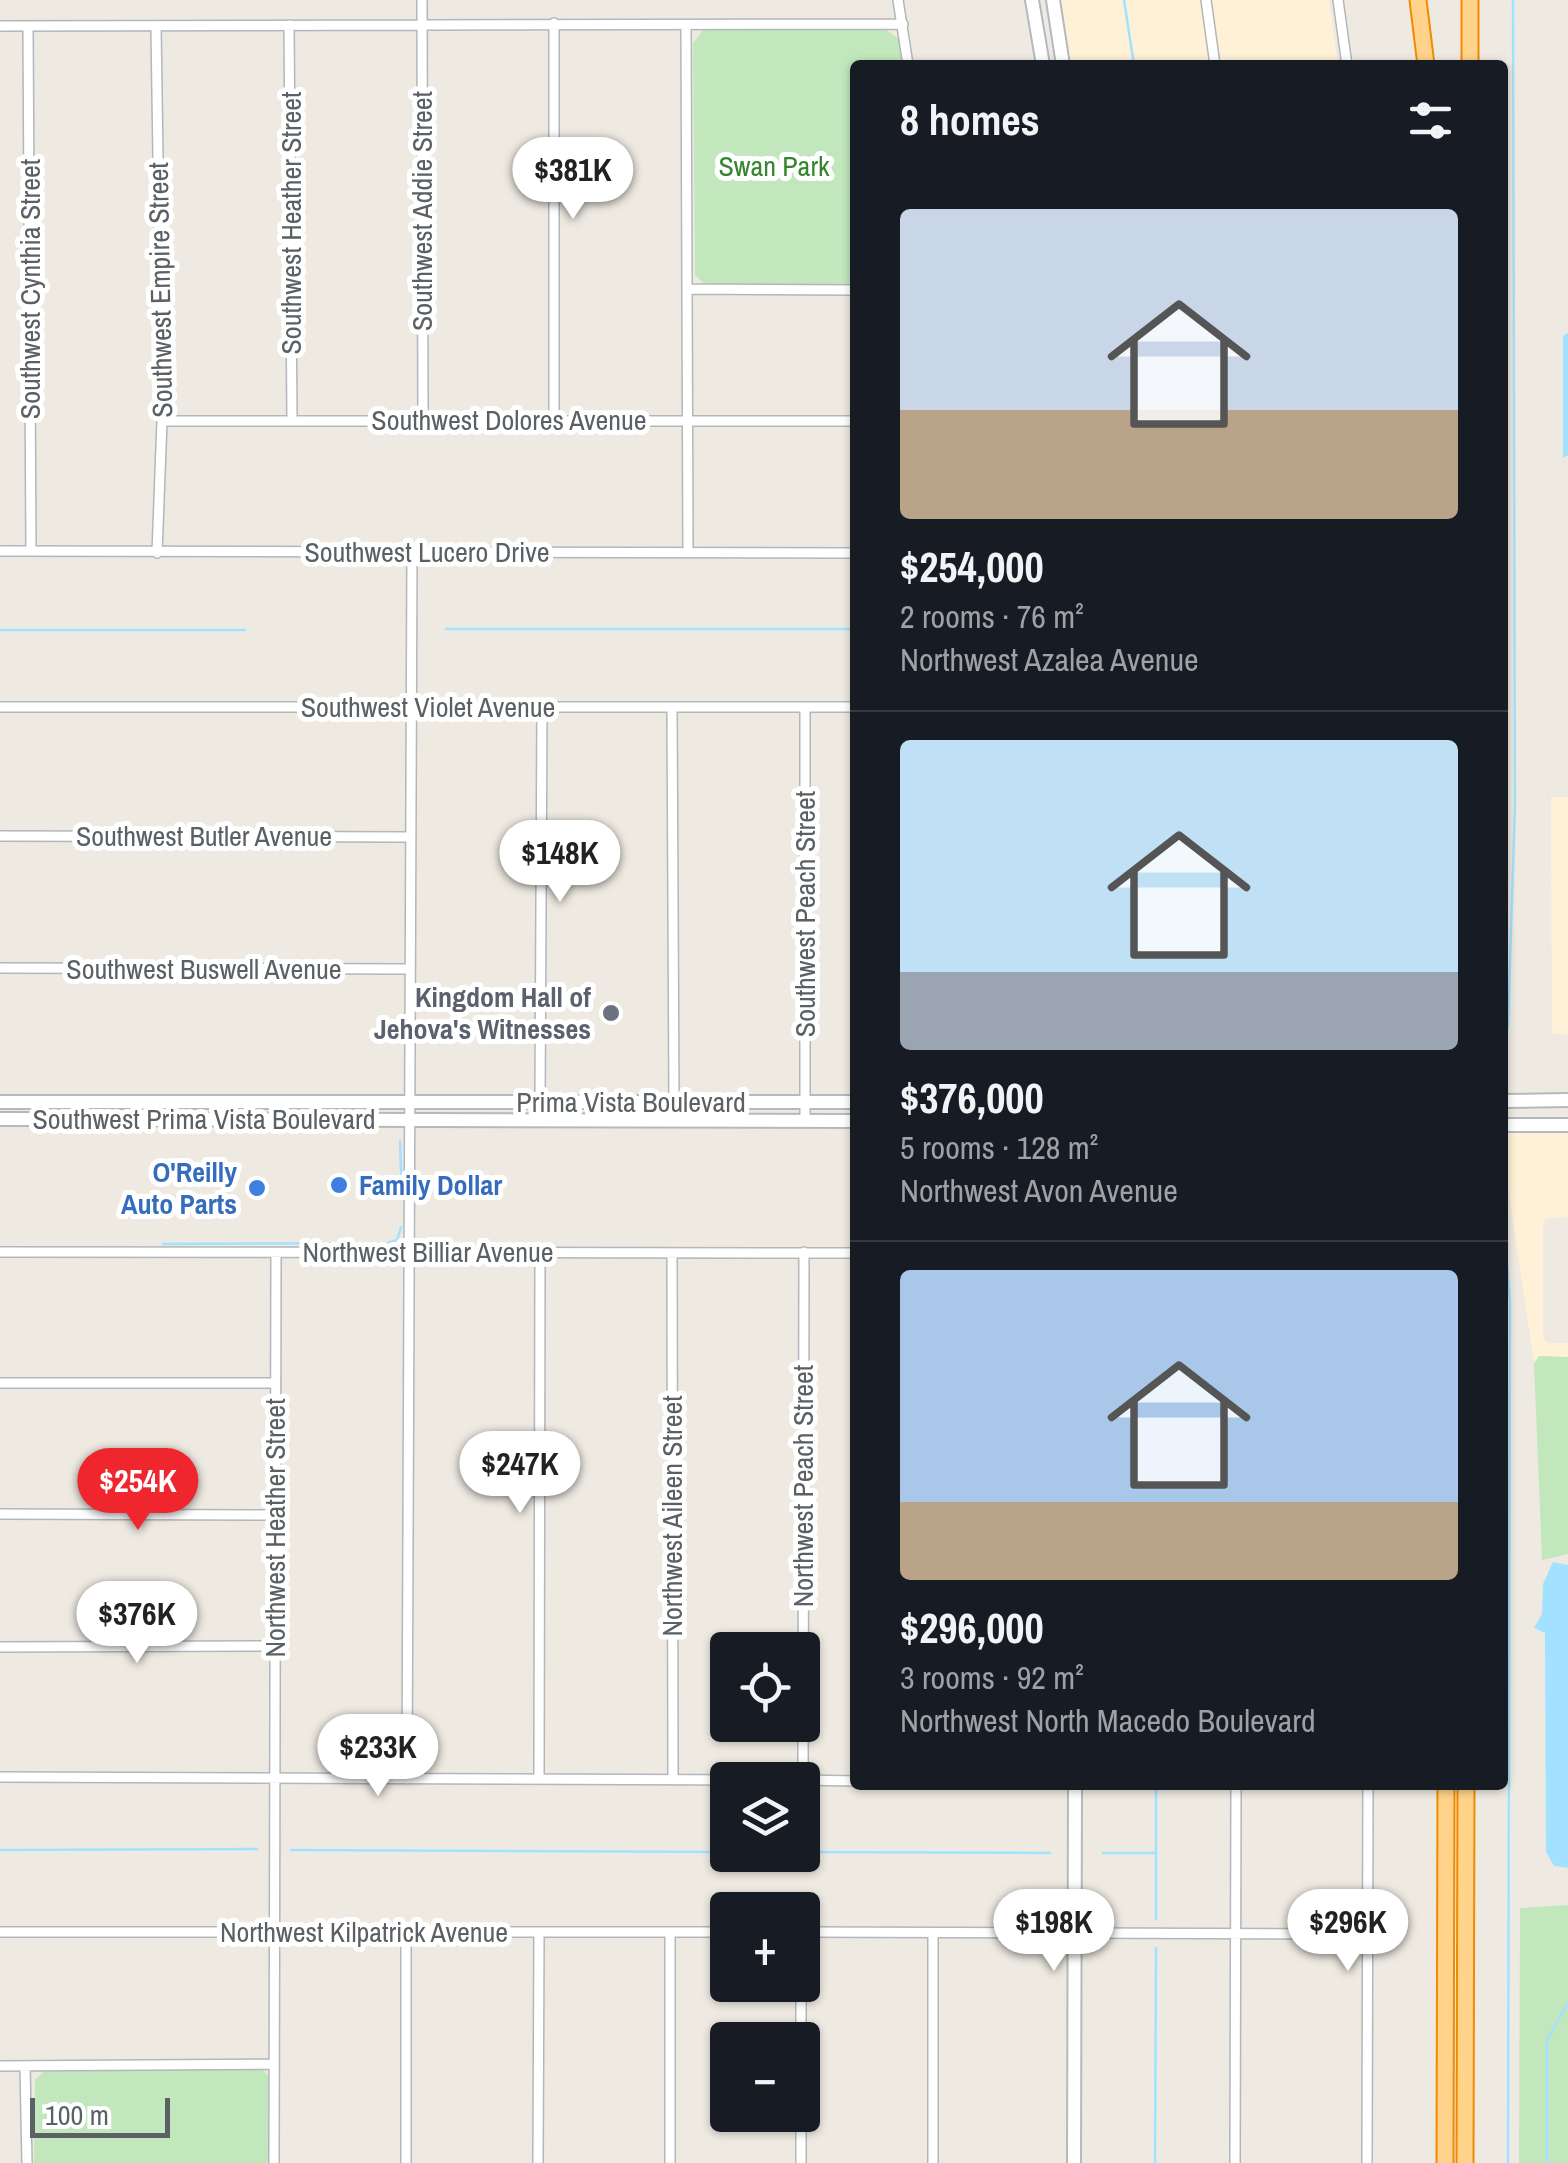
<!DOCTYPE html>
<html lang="en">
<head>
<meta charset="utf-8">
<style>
	body { margin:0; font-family:"Archivo Narrow",sans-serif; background:#242831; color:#f1f3f6; height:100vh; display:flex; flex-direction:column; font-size:38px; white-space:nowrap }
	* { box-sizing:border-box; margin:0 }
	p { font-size:32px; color:#9ea1a6 }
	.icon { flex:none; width:55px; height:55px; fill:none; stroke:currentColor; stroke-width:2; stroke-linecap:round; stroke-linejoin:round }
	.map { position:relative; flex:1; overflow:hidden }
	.side { position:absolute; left:850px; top:60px; width:658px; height:1730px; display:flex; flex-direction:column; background:#171b24; border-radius:10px; box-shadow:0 2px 8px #0004 }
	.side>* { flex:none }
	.tools { position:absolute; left:710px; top:1632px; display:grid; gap:20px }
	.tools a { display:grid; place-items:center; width:110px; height:110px; border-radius:10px; background:#171b24; box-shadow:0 2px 8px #0004; font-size:50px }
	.scale { position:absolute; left:30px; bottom:25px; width:140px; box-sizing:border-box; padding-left:10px; border:5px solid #5b6064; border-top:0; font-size:28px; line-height:35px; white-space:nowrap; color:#5b6064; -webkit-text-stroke:8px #fff; paint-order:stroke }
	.price { position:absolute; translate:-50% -85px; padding:0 22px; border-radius:35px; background:#fff; color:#222; font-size:32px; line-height:65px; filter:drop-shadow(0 2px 5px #0008) }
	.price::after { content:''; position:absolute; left:50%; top:60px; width:30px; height:22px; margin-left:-15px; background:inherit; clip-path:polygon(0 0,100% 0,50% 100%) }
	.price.selected { background:#f0262e; color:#fff }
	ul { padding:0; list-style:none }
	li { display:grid; align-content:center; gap:20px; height:530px; padding:0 50px }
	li+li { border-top:2px solid #363941 }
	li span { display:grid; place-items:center; height:310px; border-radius:10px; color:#555 }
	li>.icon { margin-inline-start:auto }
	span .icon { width:180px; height:180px; fill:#fffc; stroke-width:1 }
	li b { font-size:42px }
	h2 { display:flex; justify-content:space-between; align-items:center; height:120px; padding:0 50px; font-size:42px }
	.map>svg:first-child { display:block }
	.commercial { fill:#fff1d7 }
	.green { fill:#c2e7bd }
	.water { fill:#a2e1ff }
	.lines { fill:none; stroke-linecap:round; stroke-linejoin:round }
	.stream { stroke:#a2e1ff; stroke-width:2.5 }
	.street-casing { stroke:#b3b6ba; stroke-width:12 }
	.secondary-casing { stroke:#b4b9be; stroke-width:16 }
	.highway-casing { stroke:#f18a00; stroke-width:19 }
	.street { stroke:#fff; stroke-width:9 }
	.secondary { stroke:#fff; stroke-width:12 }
	.highway { stroke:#ffd389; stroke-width:15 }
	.worship-dot { fill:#6b7280; stroke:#fff; stroke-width:4 }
	.shop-dot { fill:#3f7fe0; stroke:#fff; stroke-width:4 }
	.labels { text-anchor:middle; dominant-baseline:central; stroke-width:10; stroke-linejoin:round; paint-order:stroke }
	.park-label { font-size:28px; fill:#368530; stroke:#fff }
	.street-label { font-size:28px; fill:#5b6064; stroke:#fff }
	.worship-label { font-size:28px; font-weight:bold; fill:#5b616d; stroke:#fff; text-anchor:end }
	.shop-label { font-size:28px; font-weight:bold; fill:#366cbe; stroke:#fff; text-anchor:end }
</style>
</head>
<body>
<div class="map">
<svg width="1568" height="2163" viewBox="0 0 1568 2163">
	<rect width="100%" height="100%" fill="#eeeae2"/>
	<path class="commercial" d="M1058,0H1201L1210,65H1068Z
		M1210,0H1329L1338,65H1220Z
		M1551,797H1568V1035L1552,1033Z
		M1508,1131L1568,1132V1217L1546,1218L1543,1223V1337L1547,1343H1568V1357L1544,1356L1534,1363L1508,1187Z"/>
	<path class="green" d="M712,29L887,30L901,41L905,65H855V286L706,285L695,275L693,43L702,31Z
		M1539,1356L1568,1357V1554L1542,1560L1534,1363Z
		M1568,1905V2163H1519L1520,1908Z
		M255,2068L263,2069L269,2077L271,2163H34L35,2080L46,2069Z"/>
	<path class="water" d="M1568,333V455L1563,458V336Z
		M1553,1562L1568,1565V1868L1554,1866L1546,1852L1545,1633L1534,1628L1542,1614L1543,1584Z"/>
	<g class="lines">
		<path class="stream" d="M1124,0L1134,65
			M446,629H855
			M0,630H245
			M1502,1045L1508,1027L1515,806L1513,0
			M400,1141L402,1195
			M1502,1201L1510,1301L1508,2163
			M163,1244L387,1243L397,1240L401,1227
			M0,1850L257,1849
			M291,1850L728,1852
			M802,1852L1050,1853
			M1103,1853H1156
			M1156,1919V1785
			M1155,2163L1156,1948
			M1547,2163V2040L1568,2003"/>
		<g class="street-casing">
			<path id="street" d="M422,0L423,421
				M898,0L908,65
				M1206,0L1215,65
				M1338,0L1347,65
				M554,23V420
				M289,25L292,420
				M686,25L688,552
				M0,26L903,24
				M28,26L31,551
				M156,27L162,421L157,553
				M688,289L855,290
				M162,421H855
				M0,551L855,553
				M0,707H855
				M672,708L674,1102
				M0,836L409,837
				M0,968L409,969
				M540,1102L542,707
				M805,1120V707
				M0,1252L855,1253
				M672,1253L673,1779
				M0,1383H275
				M0,1514L275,1515
				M0,1647L275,1646
				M0,1777L755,1780
				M407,1779L412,551
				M539,1779L540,1252
				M802,1780L855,1781
				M803,1780L804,1252
				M0,1932H728
				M802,1932L1368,1934
				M801,2040V1985
				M0,2066L274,2064
				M25,2066L27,2163
				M274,2163L276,1253
				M406,2163V1933
				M538,2163L539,1933
				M670,2163V1932
				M801,2163V2115
				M933,2163V1933
				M1235,2163L1236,1785
				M1367,2163L1368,1785"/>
		</g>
		<g class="secondary-casing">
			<path id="secondary" d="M1032,0L1043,65
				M1053,0L1063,65
				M1502,1101L1568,1100
				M0,1102H855
				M0,1119L855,1121
				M1502,1125H1568
				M1074,2163L1075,1785"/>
		</g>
		<g class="highway-casing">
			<path id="highway" d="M1418,0L1426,65
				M1470,65V0
				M1445,2163L1446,1785
				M1465,2163L1466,1785"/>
		</g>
		<use href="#street" class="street"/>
		<use href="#secondary" class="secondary"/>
		<use href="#highway" class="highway"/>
	</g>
	<circle class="worship-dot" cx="611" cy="1013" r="10"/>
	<g class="shop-dot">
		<circle cx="339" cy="1185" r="10"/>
		<circle cx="257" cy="1188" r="10"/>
	</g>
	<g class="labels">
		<g class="park-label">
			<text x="774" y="166">Swan Park</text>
		</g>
		<g class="street-label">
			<text transform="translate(422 211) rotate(-90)">Southwest Addie Street</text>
			<text transform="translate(291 223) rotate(-90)">Southwest Heather Street</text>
			<text transform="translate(30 289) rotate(-90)">Southwest Cynthia Street</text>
			<text transform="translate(160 290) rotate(-91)">Southwest Empire Street</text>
			<text x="509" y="420">Southwest Dolores Avenue</text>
			<text x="427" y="552">Southwest Lucero Drive</text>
			<text x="428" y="707">Southwest Violet Avenue</text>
			<text x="204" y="836">Southwest Butler Avenue</text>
			<text transform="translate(805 914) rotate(-90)">Southwest Peach Street</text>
			<text x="204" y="969">Southwest Buswell Avenue</text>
			<text x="631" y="1102">Prima Vista Boulevard</text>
			<text x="204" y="1119">Southwest Prima Vista Boulevard</text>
			<text x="428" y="1252">Northwest Billiar Avenue</text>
			<text transform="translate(803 1486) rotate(-90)">Northwest Peach Street</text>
			<text transform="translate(672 1516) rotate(-90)">Northwest Aileen Street</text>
			<text transform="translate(275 1528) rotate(-90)">Northwest Heather Street</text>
			<text x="364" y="1932">Northwest Kilpatrick Avenue</text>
		</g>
		<g class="worship-label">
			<text x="591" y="997">Kingdom Hall of<tspan x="591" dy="32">Jehova's Witnesses</tspan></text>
		</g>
		<g class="shop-label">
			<text x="237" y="1172">O'Reilly<tspan x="237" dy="32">Auto Parts</tspan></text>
			<text x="359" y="1185" text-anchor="start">Family Dollar</text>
		</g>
	</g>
</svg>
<div class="tools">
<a><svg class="icon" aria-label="locate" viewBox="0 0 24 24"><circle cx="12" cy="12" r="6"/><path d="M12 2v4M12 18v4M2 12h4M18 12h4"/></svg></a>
<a><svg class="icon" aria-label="layers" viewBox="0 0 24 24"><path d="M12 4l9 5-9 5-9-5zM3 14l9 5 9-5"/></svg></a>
<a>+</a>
<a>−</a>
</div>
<div class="scale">100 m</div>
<b class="price" style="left:573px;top:222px">$381K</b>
<b class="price" style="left:560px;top:905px">$148K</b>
<b class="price" style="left:520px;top:1516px">$247K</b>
<b class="price selected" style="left:138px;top:1533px">$254K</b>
<b class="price" style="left:137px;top:1666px">$376K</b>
<b class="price" style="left:378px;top:1799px">$233K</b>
<b class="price" style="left:1054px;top:1974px">$198K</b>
<b class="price" style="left:1348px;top:1974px">$296K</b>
<section class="side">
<h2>8 homes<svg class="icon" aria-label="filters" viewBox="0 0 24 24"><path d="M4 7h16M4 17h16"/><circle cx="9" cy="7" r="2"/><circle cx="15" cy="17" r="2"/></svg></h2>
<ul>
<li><span style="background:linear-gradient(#c9d6e8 65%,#b9a48a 0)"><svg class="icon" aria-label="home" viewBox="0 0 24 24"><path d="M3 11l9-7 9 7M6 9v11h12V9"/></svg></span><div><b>$254,000</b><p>2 rooms · 76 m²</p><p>Northwest Azalea Avenue</p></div></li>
<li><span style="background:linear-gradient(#bfe0f5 75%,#9aa5b1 0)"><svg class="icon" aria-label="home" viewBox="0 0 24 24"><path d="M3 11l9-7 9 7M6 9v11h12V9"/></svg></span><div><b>$376,000</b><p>5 rooms · 128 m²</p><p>Northwest Avon Avenue</p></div></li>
<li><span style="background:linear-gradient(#a9c7e8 75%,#b9a48a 0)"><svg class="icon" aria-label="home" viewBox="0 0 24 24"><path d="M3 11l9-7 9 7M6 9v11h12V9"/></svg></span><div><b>$296,000</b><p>3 rooms · 92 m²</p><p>Northwest North Macedo Boulevard</p></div></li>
</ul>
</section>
</div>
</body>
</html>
